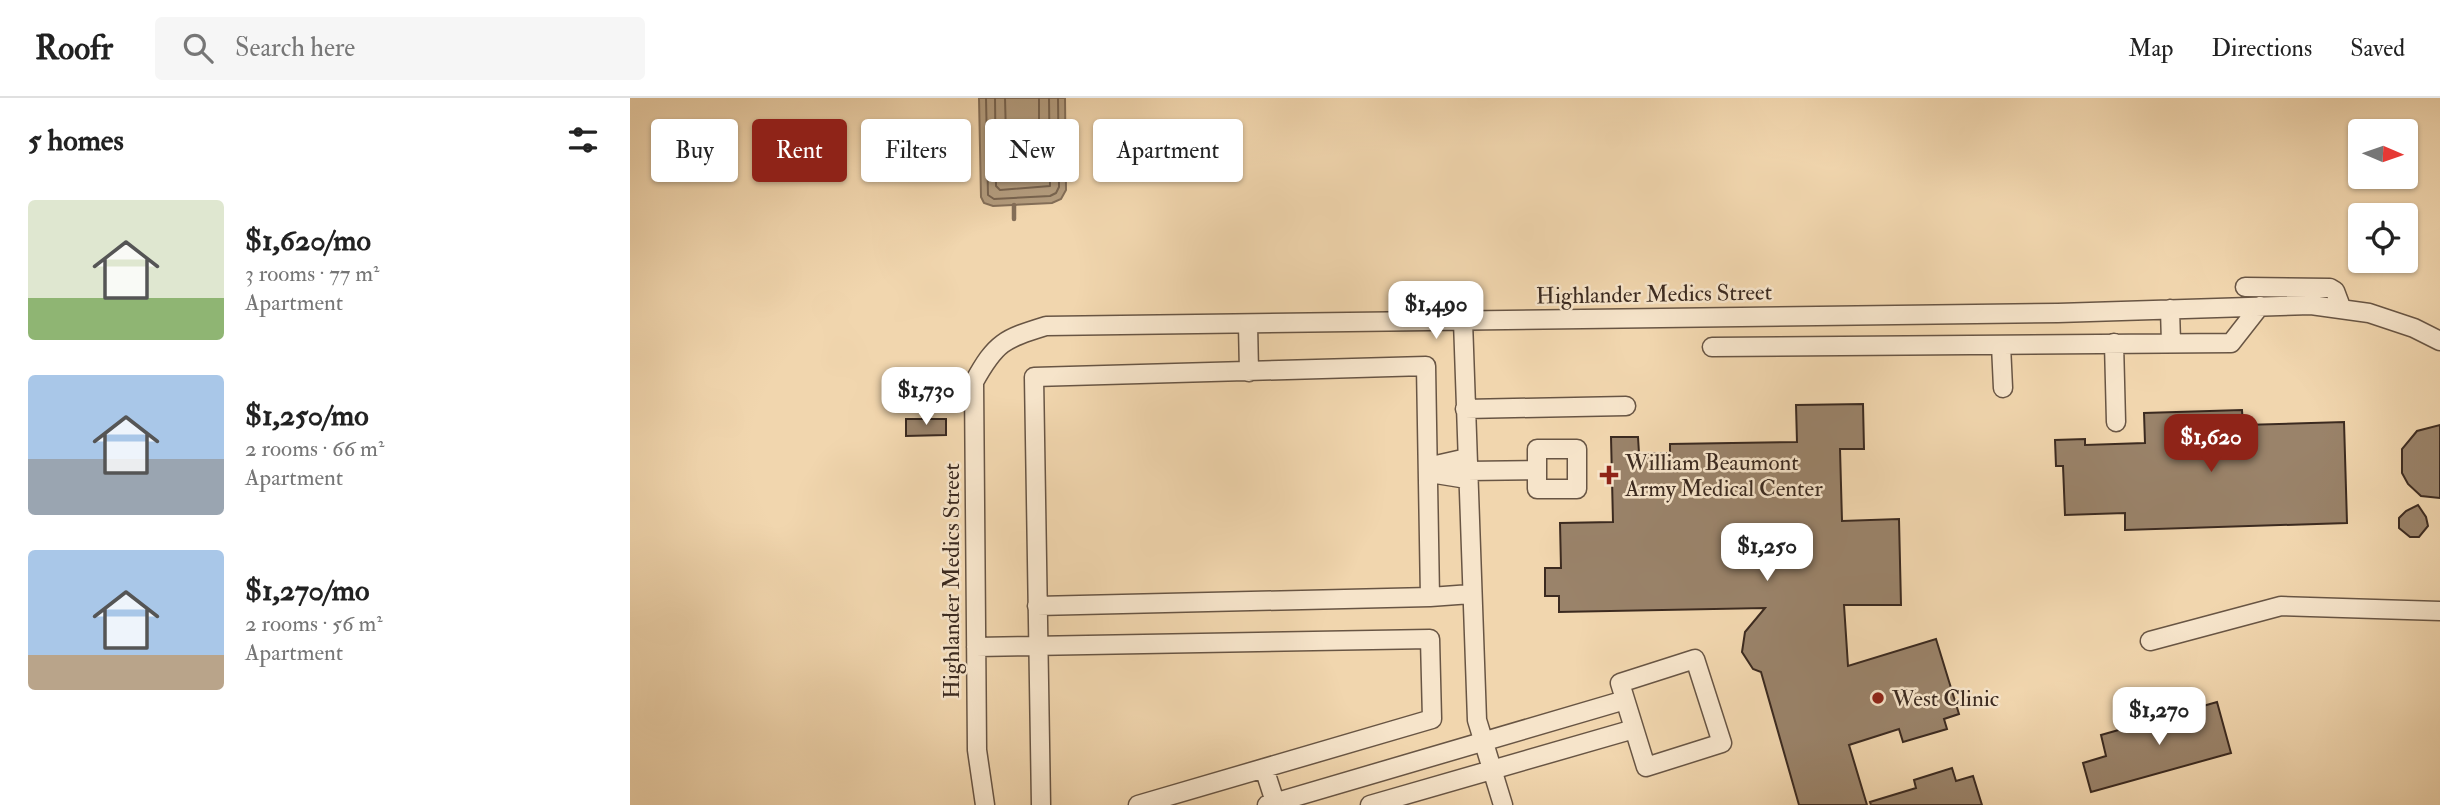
<!DOCTYPE html>
<html lang="en">
<head>
<meta charset="utf-8">
<style>
	body { margin:0; font-family:"IM FELL Double Pica",serif; background:#f6f6f6; color:#222; height:100vh; display:flex; flex-direction:column; font-size:26px; white-space:nowrap }
	* { box-sizing:border-box; margin:0 }
	p { font-size:23px; color:#767676 }
	.icon { flex:none; width:38px; height:38px; fill:none; stroke:currentColor; stroke-width:2; stroke-linecap:round; stroke-linejoin:round }
	.map { position:relative; flex:1; overflow:hidden }
	.details { display:flex; flex-direction:column; background:#fff; width:630px }
	.details>* { flex:none }
	.banner { position:absolute; left:21px; top:21px; width:665px; height:63px; display:flex; gap:14px }
	.needle { width:46px; rotate:92deg }
	.fabs { position:absolute; left:1718px; top:21px; display:grid; gap:14px }
	.fabs a { display:grid; place-items:center; width:70px; height:70px; border-radius:7px; background:#fff; box-shadow:0 2px 5px #0004; font-size:35px }
	.price { position:absolute; translate:-50% -60px; padding:0 16px; border-radius:14px; background:#fff; color:#222; font-size:23px; line-height:46px; filter:drop-shadow(0 2px 4px #0008) }
	.price::after { content:''; position:absolute; left:50%; top:42px; width:21px; height:16px; margin-left:-10px; background:inherit; clip-path:polygon(0 0,100% 0,50% 100%) }
	.price.selected { background:#8f2418; color:#fff }
	ul { padding:0; list-style:none }
	li { display:flex; align-items:center; gap:21px; height:175px; padding:0 28px }
	li span { display:grid; place-items:center; flex:none; width:196px; height:140px; border-radius:7px; color:#555 }
	li>.icon { margin-inline-start:auto }
	span .icon { width:84px; height:84px; fill:#fffc; stroke-width:1 }
	li b { font-size:30px }
	h2 { display:flex; justify-content:space-between; align-items:center; height:84px; padding:0 28px; font-size:30px }
	.pill { padding:0 24px; border-radius:7px; background:#fff; box-shadow:0 2px 5px #0004; font-size:24px; line-height:63px }
	.pill.selected { background:#8f2418; color:#fff }
	header { display:flex; align-items:center; gap:42px; box-sizing:border-box; height:98px; padding:0 35px; background:#fff; border-bottom:2px solid #e0e0e0 }
	header strong { font-size:33px }
	nav { display:flex; gap:38px; margin-inline-start:auto; font-size:24px }
	.search { width:490px; height:63px; background:#f6f6f6; display:flex; align-items:center; gap:18px; box-sizing:border-box; padding:0 24px; border-radius:7px; color:#767676; font-size:26px }
	main { display:flex; flex:1; min-height:0 }
	.map>svg:first-child { display:block }
	.water { fill:#b39c7e; stroke:#836e58; stroke-width:2 }
	.lines { fill:none; stroke-linecap:round; stroke-linejoin:round }
	.shore { stroke:#77634f; stroke-width:2 }
	.stream { stroke:#836e58; stroke-width:4.5 }
	.building { fill:#9a836a; stroke:#3b2a20; stroke-width:2 }
	.minor-casing { stroke:#685544; stroke-width:21 }
	.minor { stroke:#f6e4ca; stroke-width:18 }
	.poi-dot { fill:#8f2418; stroke:#f6e4ca; stroke-width:2.5 }
	.labels { text-anchor:middle; dominant-baseline:central; stroke-width:5; stroke-linejoin:round; paint-order:stroke }
	.street-label { font-size:23px; fill:#3b2a20; stroke:#f6e4ca }
	.poi-label { font-size:23px; fill:#3b2a20; stroke:#f6e4ca; text-anchor:start }
</style>
</head>
<body>
<header>
<strong>Roofr</strong>
<div class="search"><svg class="icon" aria-label="search" viewBox="0 0 24 24"><circle cx="10" cy="10" r="6"/><path d="M15 15l6 6"/></svg>Search here</div>
<nav><a>Map</a><a>Directions</a><a>Saved</a></nav>
</header>
<main>
<section class="details">
<h2>5 homes<svg class="icon" aria-label="filters" viewBox="0 0 24 24"><path d="M4 7h16M4 17h16"/><circle cx="9" cy="7" r="2"/><circle cx="15" cy="17" r="2"/></svg></h2>
<ul>
<li><span style="background:linear-gradient(#dfe7d0 70%,#8fb573 0)"><svg class="icon" aria-label="home" viewBox="0 0 24 24"><path d="M3 11l9-7 9 7M6 9v11h12V9"/></svg></span><div><b>$1,620/mo</b><p>3 rooms · 77 m²</p><p>Apartment</p></div></li>
<li><span style="background:linear-gradient(#a9c7e8 60%,#9aa5b1 0)"><svg class="icon" aria-label="home" viewBox="0 0 24 24"><path d="M3 11l9-7 9 7M6 9v11h12V9"/></svg></span><div><b>$1,250/mo</b><p>2 rooms · 66 m²</p><p>Apartment</p></div></li>
<li><span style="background:linear-gradient(#a9c7e8 75%,#b9a48a 0)"><svg class="icon" aria-label="home" viewBox="0 0 24 24"><path d="M3 11l9-7 9 7M6 9v11h12V9"/></svg></span><div><b>$1,270/mo</b><p>2 rooms · 56 m²</p><p>Apartment</p></div></li>
</ul>
</section>
<div class="map">
<svg width="1810" height="707" viewBox="0 0 1810 707">
	<rect width="100%" height="100%" fill="#f1d6ae"/>
	<filter id="stains"><feTurbulence type="fractalNoise" baseFrequency=".00286" numOctaves="4"/><feColorMatrix values="0 0 0 0 .2 0 0 0 0 .09 0 0 0 0 .02 0 0 0 .5 -.17"/></filter>
	<radialGradient id="worn" r=".72"><stop offset=".6" stop-color="#630" stop-opacity="0"/><stop offset="1" stop-color="#630" stop-opacity=".3"/></radialGradient>
	<path class="water" d="M349,0H435L436,92L431,101L422,105L363,108L354,105L351,99Z"/>
	<g class="lines">
		<path class="shore" d="M356,0L358,97L364,101L420,98L426,95L429,89L428,0
			M365,0L366,88L370,92L420,88L419,0
			M375,0L377,77L380,81L409,77V0"/>
		<path class="stream" d="M384,121V107"/>
	</g>
	<path class="building" d="M1233,306L1234,351H1210L1212,423L1269,421L1271,507H1214L1218,568L1306,541L1329,616L1314,621L1317,631L1273,644L1269,631L1219,647L1237,707H1169L1131,574L1123,571L1112,554L1115,534L1135,510L929,514V498H915V470H931L930,425L983,424L981,339H1008L1009,355H1040V346L1167,344L1166,307Z
		M1612,312L1613,327L1714,324L1717,425L1495,432V415L1435,417L1433,368H1426L1425,342L1455,341V347L1515,345L1514,315Z
		M276,321H316V337L276,338Z
		M1810,327V400L1791,398L1778,386L1772,375V351L1787,333Z
		M1788,407L1796,419L1798,428L1789,439H1780L1769,430V420L1776,413Z
		M1587,604L1601,655L1461,694L1453,665L1476,658L1471,637Z
		M1322,670L1326,683L1343,678L1352,707H1241L1240,704L1286,690L1284,682Z"/>
	<g class="lines">
		<g class="minor-casing">
			<path id="minor" d="M1615,189L1700,190L1705,193L1711,209
				M1540,211L1541,245
				M833,223L847,622L873,707
				M618,226L619,274
				M1484,245L1486,324
				M1371,247L1373,290
				M1082,249L1601,245L1630,208
				M835,311L996,308
				M907,351H947V391H907Z
				M798,371L806,367L837,360
				M802,371L806,376L837,381
				M837,373L907,372
				M407,508L800,499
				M1520,543L1651,508L1810,513
				M346,549L800,541L802,621L508,707
				M1065,561L1092,645L1016,669L990,585Z
				M634,670L646,707
				M355,707L347,652L344,284C366,244 374,241 416,228L1428,215L1681,207L1739,215L1784,230L1810,243
				M411,707L404,279L796,268L800,499L841,496
				M637,707L995,602
				M740,707L1004,631"/>
		</g>
		<use href="#minor" class="minor"/>
	</g>
	<g class="poi-dot">
		<path d="M975.5 366.5h7v7h7v7h-7v7h-7v-7h-7v-7h7z"/>
		<circle cx="1248" cy="600" r="7"/>
	</g>
	<g class="labels">
		<g class="street-label">
			<text transform="translate(1024 196) rotate(-1)">Highlander Medics Street</text>
			<text transform="translate(321 483) rotate(-90)">Highlander Medics Street</text>
		</g>
		<g class="poi-label">
			<text x="995" y="364">William Beaumont<tspan x="995" dy="26">Army Medical Center</tspan></text>
			<text x="1262" y="600">West Clinic</text>
		</g>
	</g>
	<rect width="100%" height="100%" filter="url(#stains)"/>
	<rect width="100%" height="100%" fill="url(#worn)"/>
</svg>
<div class="fabs">
<a><svg class="needle" viewBox="-14 -14 28 28"><path d="M0-13l5 13h-10z" fill="#e53935"/><path d="M0 13l5-13h-10z" fill="#767676"/></svg></a>
<a><svg class="icon" aria-label="locate" viewBox="0 0 24 24"><circle cx="12" cy="12" r="6"/><path d="M12 2v4M12 18v4M2 12h4M18 12h4"/></svg></a>
</div>
<b class="price" style="left:806px;top:243px">$1,490</b>
<b class="price" style="left:296px;top:329px">$1,730</b>
<b class="price selected" style="left:1581px;top:376px">$1,620</b>
<b class="price" style="left:1137px;top:485px">$1,250</b>
<b class="price" style="left:1529px;top:649px">$1,270</b>
<div class="banner">
<a class="pill">Buy</a>
<a class="pill selected">Rent</a>
<a class="pill">Filters</a>
<a class="pill">New</a>
<a class="pill">Apartment</a>
</div>
</div>
</main>
</body>
</html>
